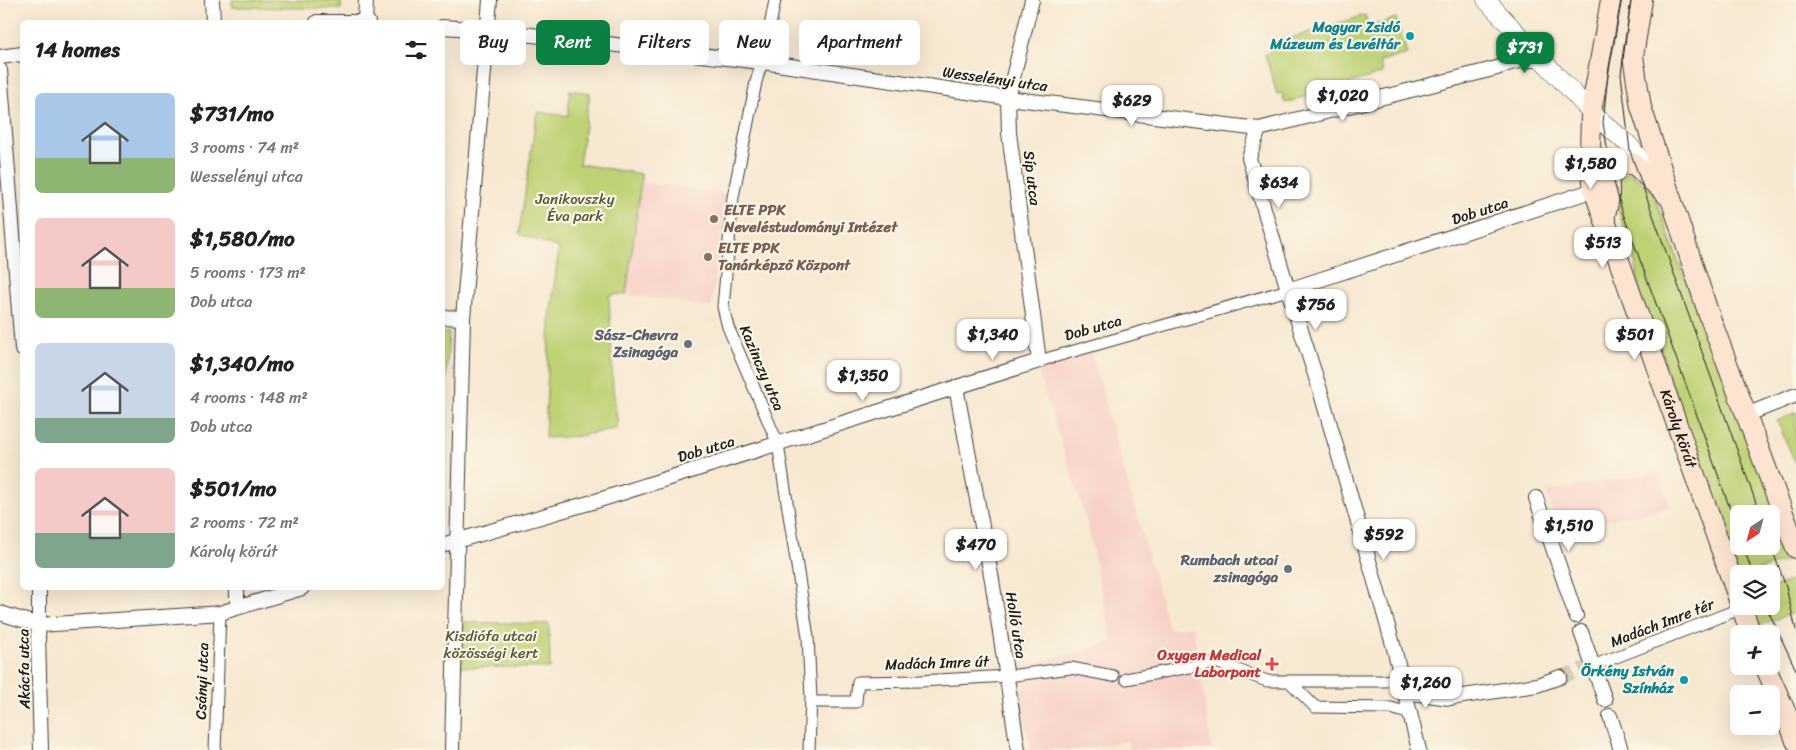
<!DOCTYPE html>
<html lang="en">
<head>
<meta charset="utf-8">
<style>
	body { margin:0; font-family:Sriracha,sans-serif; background:#f6f6f6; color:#222; height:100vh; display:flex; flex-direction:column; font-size:19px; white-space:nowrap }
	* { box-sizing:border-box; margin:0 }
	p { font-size:16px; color:#767676 }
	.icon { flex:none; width:28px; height:28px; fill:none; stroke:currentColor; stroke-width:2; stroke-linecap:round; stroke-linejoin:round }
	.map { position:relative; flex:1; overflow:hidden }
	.sheet { position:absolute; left:20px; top:20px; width:425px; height:570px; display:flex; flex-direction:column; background:#fff; border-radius:8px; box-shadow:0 5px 20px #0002 }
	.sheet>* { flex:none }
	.hud { position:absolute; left:460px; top:20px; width:475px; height:45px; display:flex; gap:10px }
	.needle { width:32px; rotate:216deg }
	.fabs { position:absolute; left:1730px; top:505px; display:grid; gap:10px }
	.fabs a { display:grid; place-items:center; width:50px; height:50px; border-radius:8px; background:#fff; box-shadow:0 5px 20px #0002; font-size:25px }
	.price { position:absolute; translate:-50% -42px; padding:0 11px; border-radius:10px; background:#fff; color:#222; font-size:16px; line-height:32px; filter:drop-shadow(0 1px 2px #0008) }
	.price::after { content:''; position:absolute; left:50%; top:30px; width:15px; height:11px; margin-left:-8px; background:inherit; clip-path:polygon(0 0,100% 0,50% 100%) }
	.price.selected { background:#0b8043; color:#fff }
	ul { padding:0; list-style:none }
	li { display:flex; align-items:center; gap:15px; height:125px; padding:0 15px }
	li span { display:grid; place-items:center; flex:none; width:140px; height:100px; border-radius:8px; color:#555 }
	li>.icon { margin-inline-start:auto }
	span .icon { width:60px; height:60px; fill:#fffc; stroke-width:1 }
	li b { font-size:21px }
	h2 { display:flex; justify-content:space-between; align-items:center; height:60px; padding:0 15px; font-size:21px }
	.pill { padding:0 18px; border-radius:8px; background:#fff; box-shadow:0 5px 20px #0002; font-size:18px; line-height:45px }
	.pill.selected { background:#0b8043; color:#fff }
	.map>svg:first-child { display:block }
	.built { fill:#f7d1c7 }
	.green { fill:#bed174; stroke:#6d7648; fill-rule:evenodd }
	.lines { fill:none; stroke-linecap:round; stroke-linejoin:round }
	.minor-tunnel { stroke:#d6c9b6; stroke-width:14; stroke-dasharray:14 7; stroke-linecap:butt }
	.pedestrian-casing { stroke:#3d3b37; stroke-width:13 }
	.minor-casing { stroke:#3d3b37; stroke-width:16 }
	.tertiary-casing { stroke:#3d3b37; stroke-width:19 }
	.secondary-casing { stroke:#3d3b37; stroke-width:22 }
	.pedestrian { stroke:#fff; stroke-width:11 }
	.minor { stroke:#fff; stroke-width:14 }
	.tertiary { stroke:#fff; stroke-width:18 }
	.secondary { stroke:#fde4d1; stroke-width:20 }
	.tram { stroke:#1c1c1c; stroke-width:1 }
	.culture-dot { fill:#0f9aa8; stroke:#fcf5e5; stroke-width:2 }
	.education-dot { fill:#8d6e63; stroke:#fcf5e5; stroke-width:2 }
	.worship-dot { fill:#6b7280; stroke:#fcf5e5; stroke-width:2 }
	.health-dot { fill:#e0444e; stroke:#fcf5e5; stroke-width:2 }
	.labels { text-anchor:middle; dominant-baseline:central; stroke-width:4.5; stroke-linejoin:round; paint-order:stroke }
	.culture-label { font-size:15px; font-weight:bold; fill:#0d838f; stroke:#fcf5e5; text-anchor:end }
	.street-label { font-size:15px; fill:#1c1c1c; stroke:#fcf5e5 }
	.park-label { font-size:15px; fill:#555b3b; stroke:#fcf5e5 }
	.education-label { font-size:15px; font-weight:bold; fill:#785e54; stroke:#fcf5e5; text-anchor:start }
	.worship-label { font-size:15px; font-weight:bold; fill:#5b616d; stroke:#fcf5e5; text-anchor:end }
	.health-label { font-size:15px; font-weight:bold; fill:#be3a42; stroke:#fcf5e5; text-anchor:end }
</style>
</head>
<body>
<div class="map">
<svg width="1796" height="750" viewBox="0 0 1796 750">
	<rect width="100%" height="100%" fill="#fcf5e5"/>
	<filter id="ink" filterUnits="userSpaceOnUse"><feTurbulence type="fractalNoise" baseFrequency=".02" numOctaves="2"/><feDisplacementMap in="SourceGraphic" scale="10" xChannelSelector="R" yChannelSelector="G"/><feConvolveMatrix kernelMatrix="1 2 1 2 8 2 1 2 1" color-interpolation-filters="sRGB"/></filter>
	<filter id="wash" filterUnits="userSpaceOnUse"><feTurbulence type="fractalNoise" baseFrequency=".0096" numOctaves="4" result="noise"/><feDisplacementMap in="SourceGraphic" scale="20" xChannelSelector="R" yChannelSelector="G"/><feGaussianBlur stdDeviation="1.12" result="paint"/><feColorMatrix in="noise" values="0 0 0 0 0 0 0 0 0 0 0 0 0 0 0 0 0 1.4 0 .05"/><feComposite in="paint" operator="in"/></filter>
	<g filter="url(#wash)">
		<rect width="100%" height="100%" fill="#f7e8d1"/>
		<path class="built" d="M641,182L728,194L711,308L675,301L626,295Z
			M1090,349L1169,629L1193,626L1212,750H1130L1127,741L1076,750H1031L1014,669L1112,642L1088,526L1036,366Z
			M1659,472L1671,508L1559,529L1546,492Z"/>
		<path class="green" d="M232,0H341V9L232,7Z
			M1365,15L1369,27L1396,18L1407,54L1380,62L1383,73L1285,103L1282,93L1277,94L1265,55L1270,53L1268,45Z
			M570,90L590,93L579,164L641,174V182L626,295L617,294L609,296L613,388L618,428L579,436L545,438L550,317L559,248L519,234L537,112L568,116Z
			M1627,171L1652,189L1682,271L1714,350L1727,375L1792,558L1747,574H1739L1640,295L1634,255L1612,193L1621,177ZM1739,514H1771V546H1739Z
			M442,333H449L443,428H442Z
			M1796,412V464L1777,421Z
			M1796,579V612L1756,626L1749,606H1771V588Z
			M462,622L549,624L550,668L461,667Z"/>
	</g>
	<g filter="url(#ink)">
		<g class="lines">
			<path class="minor-tunnel" d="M1560,677L1584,669"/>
			<g class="pedestrian-casing">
				<path id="pedestrian" d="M775,0L766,47L756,82L733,197L723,307L728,327L778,444L808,637L811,698L809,750
					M1039,361L1288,290
					M1593,666L1742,608
					M1126,679L1216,662L1267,681H1385L1401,678
					M1289,681L1315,707L1391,708L1411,714
					M811,702H856L858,682L920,681L1008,676L1071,668L1113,676
					M215,750L220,613"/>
			</g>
			<g class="minor-casing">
				<path id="minor" d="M212,0L213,22
					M317,22H368
					M365,22L366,0
					M442,27L489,30L777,64L1008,98L1259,129L1497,68C1512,61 1526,59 1542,60
					M0,57L22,54
					M0,70L22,349
					M1259,129L1249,158L1288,290L1320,390L1394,648L1419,750
					M1288,290L1594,190
					M442,317L463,318L452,750
					M463,318L490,0
					M956,387L992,580L1018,750
					M1746,415L1796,395
					M1536,498L1576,616
					M442,545L596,501L1039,361L1009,133L1008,98L1032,0
					M39,588V625L38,637L41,750
					M237,607V588
					M0,613L39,625L207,614L220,613L302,588
					M1581,632L1605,700
					M1405,692L1450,698L1537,685L1560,677
					M1610,716L1621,750"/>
			</g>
			<g class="tertiary-casing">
				<path id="tertiary" d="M1486,0L1591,112L1629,145L1650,172"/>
			</g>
			<g class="secondary-casing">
				<g id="secondary">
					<path id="s1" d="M1611,0L1591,112L1590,155L1594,190L1739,600"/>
					<path d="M1642,0L1633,56L1641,107L1709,315L1796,548"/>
					<path d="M1605,215C1606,209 1609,202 1609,195C1609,179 1607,175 1620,164H1634L1669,197"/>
					<path d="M1741,606L1751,634"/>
					<path d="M1765,666L1786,713L1796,741"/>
				</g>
			</g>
			<use href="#pedestrian" class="pedestrian"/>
			<use href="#minor" class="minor"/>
			<use href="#tertiary" class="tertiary"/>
			<use href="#secondary" class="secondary"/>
			<path class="tram" d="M1621,0L1608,73L1603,123L1611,171L1622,211L1690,396L1739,534
				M1631,0L1621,74L1630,151L1760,514
				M1743,546L1753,574
				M1771,546L1786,587L1796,630
				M1766,606L1796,670"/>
		</g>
	</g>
	<g class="culture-dot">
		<circle cx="1410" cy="36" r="5"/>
		<circle cx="1684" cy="680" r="5"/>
	</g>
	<g class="education-dot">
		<circle cx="714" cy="219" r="5"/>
		<circle cx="708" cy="257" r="5"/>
	</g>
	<g class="worship-dot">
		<circle cx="688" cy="344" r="5"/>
		<circle cx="1288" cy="569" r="5"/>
	</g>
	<path class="health-dot" d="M1269.5 656.5h5v5h5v5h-5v5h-5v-5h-5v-5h5z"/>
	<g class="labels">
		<g class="culture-label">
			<text x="1400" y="27">Magyar Zsidó<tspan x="1400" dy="17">Múzeum és Levéltár</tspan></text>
			<text x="1674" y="671">Örkény István<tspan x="1674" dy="17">Színház</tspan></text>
		</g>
		<g class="street-label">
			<text transform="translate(995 79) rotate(8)">Wesselényi utca</text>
			<text transform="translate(1032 178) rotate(83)">Síp utca</text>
			<text transform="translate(1480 211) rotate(-18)">Dob utca</text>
			<text transform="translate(1093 328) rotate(-16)">Dob utca</text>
			<text transform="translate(762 368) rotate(67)">Kazinczy utca</text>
			<text stroke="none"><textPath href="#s1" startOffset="445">Károly körút</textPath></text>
			<text transform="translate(706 449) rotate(-17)">Dob utca</text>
			<text transform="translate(1662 623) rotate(-21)">Madách Imre tér</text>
			<text transform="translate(1016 625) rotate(81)">Holló utca</text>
			<text transform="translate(937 663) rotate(-2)">Madách Imre út</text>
			<text transform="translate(24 669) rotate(-91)">Akácfa utca</text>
			<text transform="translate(202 681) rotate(-88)">Csányi utca</text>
		</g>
		<g class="park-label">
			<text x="575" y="199">Janikovszky<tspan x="575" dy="17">Éva park</tspan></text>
			<text x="491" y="636">Kisdiófa utcai<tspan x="491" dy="17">közösségi kert</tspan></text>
		</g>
		<g class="education-label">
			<text x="724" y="210">ELTE PPK<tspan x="724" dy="17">Neveléstudományi Intézet</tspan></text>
			<text x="718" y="248">ELTE PPK<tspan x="718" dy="17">Tanárképző Központ</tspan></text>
		</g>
		<g class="worship-label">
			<text x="678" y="335">Sász-Chevra<tspan x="678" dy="17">Zsinagóga</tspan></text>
			<text x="1278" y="560">Rumbach utcai<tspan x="1278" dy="17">zsinagóga</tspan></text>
		</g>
		<g class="health-label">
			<text x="1261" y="655">Oxygen Medical<tspan x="1261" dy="17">Laborpont</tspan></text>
		</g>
	</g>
</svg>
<div class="fabs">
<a><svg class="needle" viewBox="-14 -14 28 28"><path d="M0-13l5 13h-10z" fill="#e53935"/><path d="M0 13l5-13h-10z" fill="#767676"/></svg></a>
<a><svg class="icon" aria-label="layers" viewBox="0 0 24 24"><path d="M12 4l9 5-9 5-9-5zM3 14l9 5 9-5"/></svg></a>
<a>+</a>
<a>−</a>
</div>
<b class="price selected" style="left:1525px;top:74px">$731</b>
<b class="price" style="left:1343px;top:122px">$1,020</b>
<b class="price" style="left:1132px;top:127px">$629</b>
<b class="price" style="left:1591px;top:190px">$1,580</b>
<b class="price" style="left:1279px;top:209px">$634</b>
<b class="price" style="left:1603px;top:269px">$513</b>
<b class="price" style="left:1316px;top:331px">$756</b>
<b class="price" style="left:993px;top:361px">$1,340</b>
<b class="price" style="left:1635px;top:361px">$501</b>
<b class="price" style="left:863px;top:402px">$1,350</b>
<b class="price" style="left:1569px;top:552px">$1,510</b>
<b class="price" style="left:1384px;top:561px">$592</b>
<b class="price" style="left:976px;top:571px">$470</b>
<b class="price" style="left:1426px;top:709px">$1,260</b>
<div class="hud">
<a class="pill">Buy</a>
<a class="pill selected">Rent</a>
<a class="pill">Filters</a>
<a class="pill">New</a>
<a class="pill">Apartment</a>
</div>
<section class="sheet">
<h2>14 homes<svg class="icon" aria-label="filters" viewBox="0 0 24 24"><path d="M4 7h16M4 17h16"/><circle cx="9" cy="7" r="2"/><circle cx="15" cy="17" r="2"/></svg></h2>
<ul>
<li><span style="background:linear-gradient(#a9c7e8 65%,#8fb573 0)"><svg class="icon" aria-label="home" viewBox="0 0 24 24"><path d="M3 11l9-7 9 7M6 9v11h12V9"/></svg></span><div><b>$731/mo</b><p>3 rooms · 74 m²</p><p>Wesselényi utca</p></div></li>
<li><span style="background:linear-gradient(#f6c9c9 70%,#8fb573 0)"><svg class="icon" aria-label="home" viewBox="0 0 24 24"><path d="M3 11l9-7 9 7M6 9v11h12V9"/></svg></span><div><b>$1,580/mo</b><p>5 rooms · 173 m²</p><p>Dob utca</p></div></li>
<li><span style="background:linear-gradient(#c9d6e8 75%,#7fa58c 0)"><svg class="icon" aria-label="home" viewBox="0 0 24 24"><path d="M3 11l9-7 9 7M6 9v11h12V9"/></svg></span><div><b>$1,340/mo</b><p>4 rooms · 148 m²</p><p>Dob utca</p></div></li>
<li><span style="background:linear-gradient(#f6c9c9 65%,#7fa58c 0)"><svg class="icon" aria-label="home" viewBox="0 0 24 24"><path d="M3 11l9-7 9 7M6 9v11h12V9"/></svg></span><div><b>$501/mo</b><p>2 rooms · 72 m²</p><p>Károly körút</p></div></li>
</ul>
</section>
</div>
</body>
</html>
